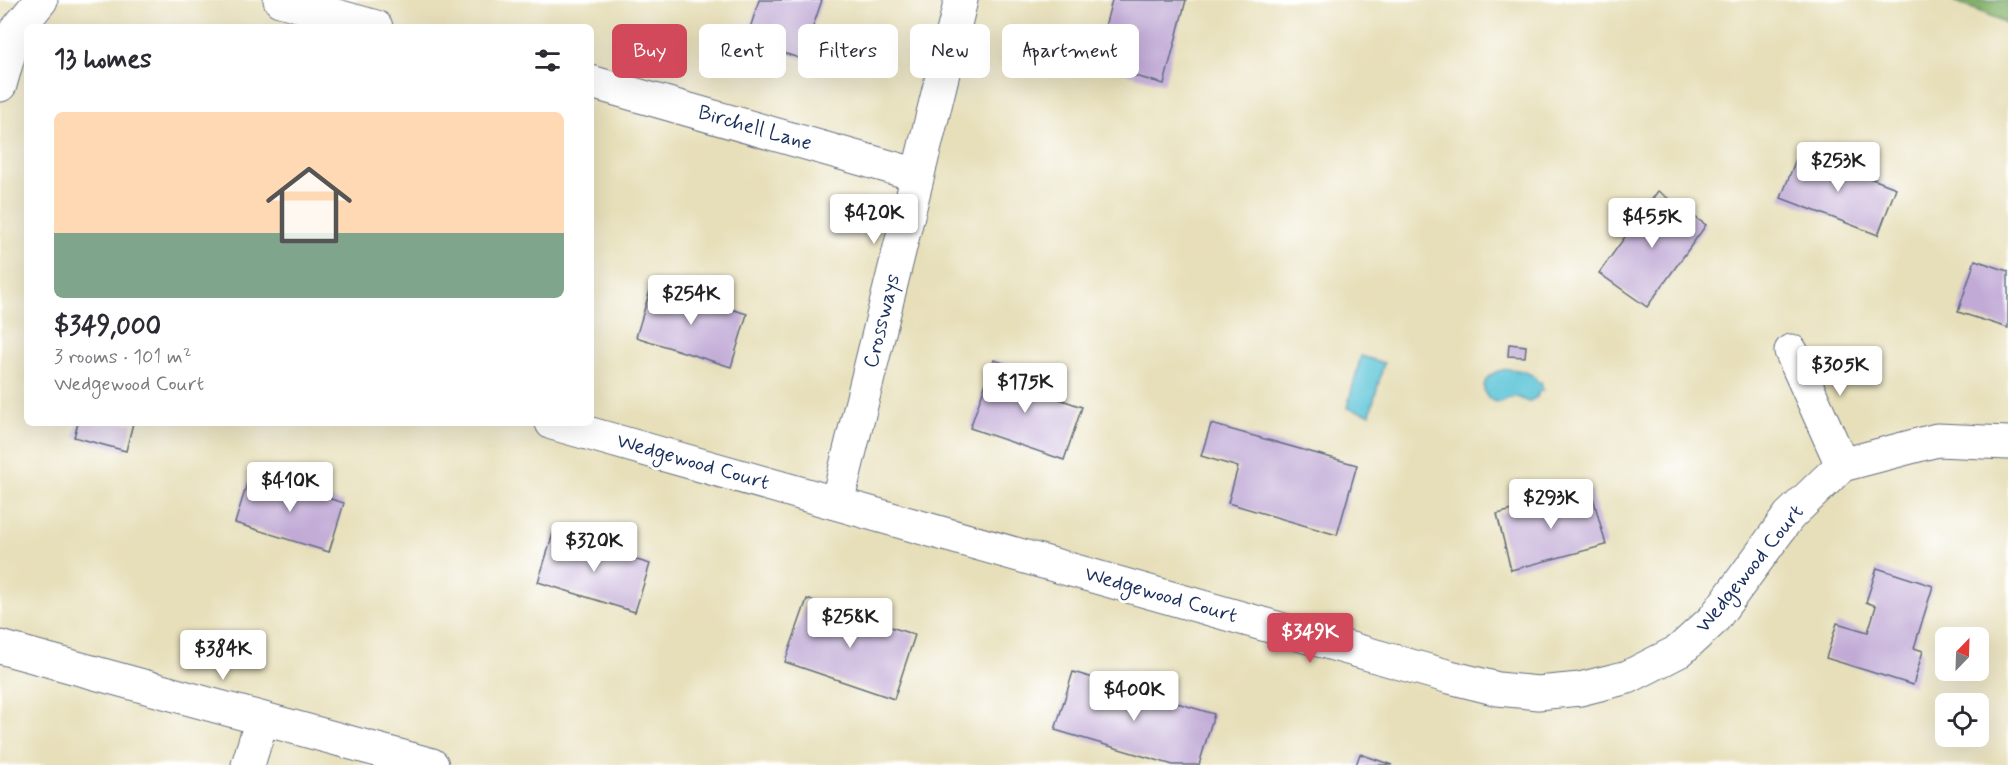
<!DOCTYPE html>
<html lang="en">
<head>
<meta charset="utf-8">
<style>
	body { margin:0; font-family:Mynerve,sans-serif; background:#f7f7f7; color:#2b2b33; height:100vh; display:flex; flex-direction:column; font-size:22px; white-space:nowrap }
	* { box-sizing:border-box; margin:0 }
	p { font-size:20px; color:#7c7c81 }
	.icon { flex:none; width:33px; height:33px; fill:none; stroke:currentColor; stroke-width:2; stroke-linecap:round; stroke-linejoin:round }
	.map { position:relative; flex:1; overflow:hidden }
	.details { position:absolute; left:24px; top:24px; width:570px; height:402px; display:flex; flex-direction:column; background:#fff; border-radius:9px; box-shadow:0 6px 24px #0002 }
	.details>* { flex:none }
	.top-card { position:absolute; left:612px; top:24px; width:570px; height:54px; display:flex; gap:12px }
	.needle { width:39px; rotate:23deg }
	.fabs { position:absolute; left:1935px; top:627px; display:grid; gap:12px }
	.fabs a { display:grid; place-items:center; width:54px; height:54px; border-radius:9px; background:#fff; box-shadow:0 6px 24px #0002; font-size:30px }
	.price { position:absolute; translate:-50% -51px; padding:0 14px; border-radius:6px; background:#fff; color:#222; font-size:20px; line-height:39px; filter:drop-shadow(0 2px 3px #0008) }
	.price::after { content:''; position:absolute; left:50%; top:36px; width:18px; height:14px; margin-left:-9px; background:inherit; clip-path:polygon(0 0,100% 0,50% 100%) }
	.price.current { background:#d1495b; color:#fff }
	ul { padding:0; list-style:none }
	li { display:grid; align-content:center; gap:12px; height:318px; padding:0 30px }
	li+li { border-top:2px solid #e1e1e2 }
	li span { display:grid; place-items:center; height:186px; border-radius:9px; color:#555 }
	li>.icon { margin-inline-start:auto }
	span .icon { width:108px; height:108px; fill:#fffc; stroke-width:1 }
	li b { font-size:26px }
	h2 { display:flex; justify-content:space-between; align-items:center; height:72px; padding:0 30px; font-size:26px }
	.chip { padding:0 21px; border-radius:9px; background:#fff; box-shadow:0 6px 24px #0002; font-size:21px; line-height:54px }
	.chip.current { background:#d1495b; color:#fff }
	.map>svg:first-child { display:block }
	.forest { fill:#84b26b; stroke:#507064; stroke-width:1.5 }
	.water { fill:#5bc4d7; stroke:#3b7a9a; stroke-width:1.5 }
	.building { fill:#c1aad6 }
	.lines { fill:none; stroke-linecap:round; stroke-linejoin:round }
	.minor-casing { stroke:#626d7e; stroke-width:35 }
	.minor { stroke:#fff; stroke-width:33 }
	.labels { text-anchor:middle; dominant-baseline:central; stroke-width:6; stroke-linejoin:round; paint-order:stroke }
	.street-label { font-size:21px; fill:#1b2f5e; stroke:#fff }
</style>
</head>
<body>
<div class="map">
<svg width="2008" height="765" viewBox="0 0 2008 765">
	<rect width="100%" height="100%" fill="#fff"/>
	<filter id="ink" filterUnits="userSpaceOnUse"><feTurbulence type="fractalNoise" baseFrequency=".0167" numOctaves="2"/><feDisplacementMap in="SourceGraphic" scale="12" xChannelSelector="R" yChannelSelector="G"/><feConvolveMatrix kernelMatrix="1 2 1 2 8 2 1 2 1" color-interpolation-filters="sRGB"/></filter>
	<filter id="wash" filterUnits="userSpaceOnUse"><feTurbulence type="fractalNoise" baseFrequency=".008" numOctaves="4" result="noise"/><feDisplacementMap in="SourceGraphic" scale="24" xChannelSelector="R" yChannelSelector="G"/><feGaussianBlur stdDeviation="1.35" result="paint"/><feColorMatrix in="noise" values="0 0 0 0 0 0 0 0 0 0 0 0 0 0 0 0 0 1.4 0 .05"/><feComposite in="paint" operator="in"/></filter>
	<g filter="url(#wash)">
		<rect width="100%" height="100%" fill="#e7dfb9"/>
		<path class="forest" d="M1952,0H2008V25L1998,19Z"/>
		<path class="water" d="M1361,356L1384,363L1370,414L1347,408Z
			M1508,369C1519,370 1532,371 1538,382H1541L1543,391H1539L1537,397L1528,402L1517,397L1508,398L1500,402C1482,402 1478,381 1494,373C1498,370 1504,370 1508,369Z"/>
		<g id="blocks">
			<path class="building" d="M759,0H822L802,59L746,41Z
				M1112,0H1186L1164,84L1095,65Z
				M1799,151L1896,188L1878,235L1781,198Z
				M1658,191L1706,225L1647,307L1599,273Z
				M1975,260L2008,271V328L1958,312Z
				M652,284L747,314L731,367L636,337Z
				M1509,344L1526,346L1525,357L1508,356Z
				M994,360L1024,370L1019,385L1082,407L1064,460L970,428Z
				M78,423H133L126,451L74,437Z
				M1211,424L1357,465L1337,535L1228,503L1238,467L1201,456Z
				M250,474L344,503L329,552L235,523Z
				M1591,490L1606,545L1511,570L1497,514Z
				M553,534L650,564L635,612L538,582Z
				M1877,568L1933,586L1914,648L1923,651L1913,685L1826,658L1837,623L1868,632L1876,606L1866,602Z
				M807,599L915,635L894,699L785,662Z
				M1073,672L1214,714L1199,765H1173L1055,730Z
				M1360,754L1392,765H1356Z"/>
		</g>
	</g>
	<g filter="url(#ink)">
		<use href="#blocks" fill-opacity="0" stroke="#626d7e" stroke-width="1.5"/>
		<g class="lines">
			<g class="minor-casing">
				<path id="minor" d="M280,0L376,27
					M591,82L918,175
					M0,85L15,32L41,0
					M1791,351L1842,465
					M552,423L1450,677L1498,689L1538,693L1580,689L1628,677L1679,651L1713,620L1789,516L1842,465L1937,440L2008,443
					M837,503L961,0
					M0,647L432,765
					M248,765L262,719"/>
			</g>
			<use href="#minor" class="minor"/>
		</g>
	</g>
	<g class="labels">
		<g class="street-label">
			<text transform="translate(755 128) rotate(16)">Birchell Lane</text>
			<text transform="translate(882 321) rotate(-76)">Crossways</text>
			<text transform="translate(693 462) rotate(16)">Wedgewood Court</text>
			<text transform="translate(1750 569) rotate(-51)">Wedgewood Court</text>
			<text transform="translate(1161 595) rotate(16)">Wedgewood Court</text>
		</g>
	</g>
</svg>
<div class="fabs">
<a><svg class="needle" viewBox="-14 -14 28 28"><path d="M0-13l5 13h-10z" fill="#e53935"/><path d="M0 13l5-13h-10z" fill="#7c7c81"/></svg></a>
<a><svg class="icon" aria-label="locate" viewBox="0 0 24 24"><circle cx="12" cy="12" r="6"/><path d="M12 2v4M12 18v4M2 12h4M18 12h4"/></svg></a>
</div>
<b class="price" style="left:1838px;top:193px">$253K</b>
<b class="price" style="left:874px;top:245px">$420K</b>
<b class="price" style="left:1652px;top:249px">$455K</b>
<b class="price" style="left:691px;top:326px">$254K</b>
<b class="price" style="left:1840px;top:397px">$305K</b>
<b class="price" style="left:1025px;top:414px">$175K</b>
<b class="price" style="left:290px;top:513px">$410K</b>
<b class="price" style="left:1551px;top:530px">$293K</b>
<b class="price" style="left:594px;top:573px">$320K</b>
<b class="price" style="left:850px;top:649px">$258K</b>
<b class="price current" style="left:1310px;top:664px">$349K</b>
<b class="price" style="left:223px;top:681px">$384K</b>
<b class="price" style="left:1134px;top:722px">$400K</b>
<div class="top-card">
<a class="chip current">Buy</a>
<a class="chip">Rent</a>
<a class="chip">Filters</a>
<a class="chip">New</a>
<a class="chip">Apartment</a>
</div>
<section class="details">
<h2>13 homes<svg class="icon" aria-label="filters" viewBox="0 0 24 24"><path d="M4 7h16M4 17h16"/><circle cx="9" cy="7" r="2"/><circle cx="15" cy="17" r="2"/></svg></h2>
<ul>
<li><span style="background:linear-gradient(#ffd9b3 65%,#7fa58c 0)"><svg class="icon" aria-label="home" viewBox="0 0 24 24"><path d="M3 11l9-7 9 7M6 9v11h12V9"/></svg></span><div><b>$349,000</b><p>3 rooms · 101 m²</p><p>Wedgewood Court</p></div></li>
</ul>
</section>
</div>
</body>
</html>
